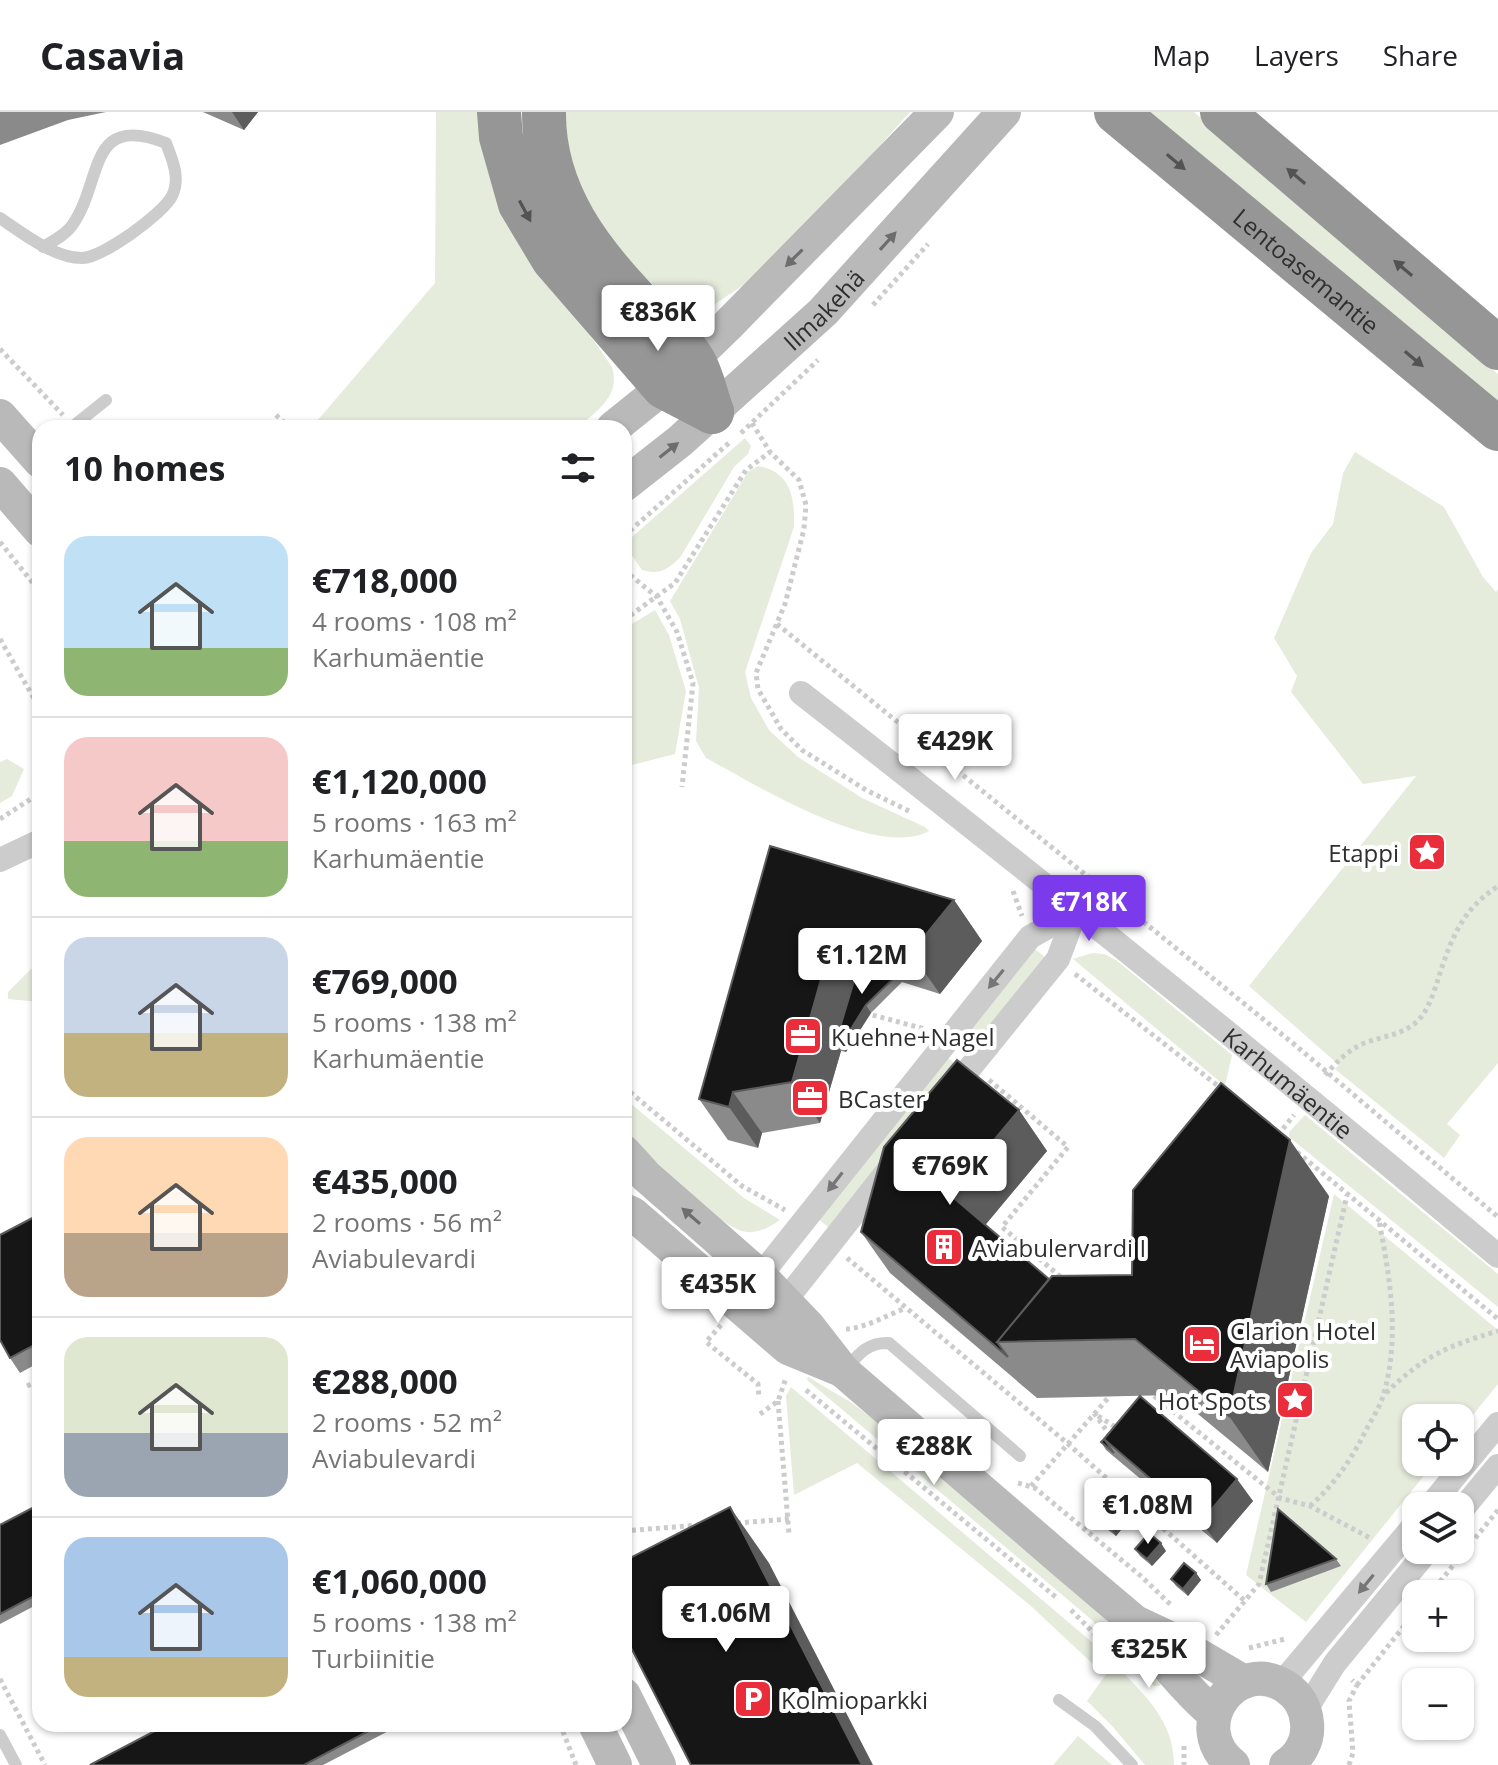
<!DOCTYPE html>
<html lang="en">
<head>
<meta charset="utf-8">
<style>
	body { margin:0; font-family:"Open Sans",sans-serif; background:#f6f6f6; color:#202124; height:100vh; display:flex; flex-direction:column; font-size:30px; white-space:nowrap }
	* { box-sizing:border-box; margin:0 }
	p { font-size:26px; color:#757577 }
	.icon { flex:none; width:44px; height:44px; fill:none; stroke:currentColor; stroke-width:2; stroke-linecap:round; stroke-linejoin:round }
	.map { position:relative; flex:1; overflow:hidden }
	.sheet { position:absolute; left:32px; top:308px; width:600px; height:1312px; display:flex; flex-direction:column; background:#fff; border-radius:24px; box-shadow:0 2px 6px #0004 }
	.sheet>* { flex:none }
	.buttons { position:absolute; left:1402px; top:1292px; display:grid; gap:16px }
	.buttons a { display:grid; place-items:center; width:72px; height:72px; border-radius:16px; background:#fff; box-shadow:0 2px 6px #0004; font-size:40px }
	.price { position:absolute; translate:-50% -68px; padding:0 18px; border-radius:8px; background:#fff; color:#222; font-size:26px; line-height:52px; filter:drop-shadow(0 2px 4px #0008) }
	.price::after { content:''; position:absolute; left:50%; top:48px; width:24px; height:18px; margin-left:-12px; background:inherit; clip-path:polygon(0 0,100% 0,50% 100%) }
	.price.selected { background:#7c3aed; color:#fff }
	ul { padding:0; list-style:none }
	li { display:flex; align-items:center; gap:24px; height:200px; padding:0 32px }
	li+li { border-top:2px solid #e0e0e0 }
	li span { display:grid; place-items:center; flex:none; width:224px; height:160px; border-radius:24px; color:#555 }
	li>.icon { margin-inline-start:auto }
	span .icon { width:96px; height:96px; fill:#fffc; stroke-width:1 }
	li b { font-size:34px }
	h2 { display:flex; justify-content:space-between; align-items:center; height:96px; padding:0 32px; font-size:34px }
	header { display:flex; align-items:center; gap:48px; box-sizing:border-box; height:112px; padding:0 40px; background:#fff; border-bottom:2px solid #e0e0e0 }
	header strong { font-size:38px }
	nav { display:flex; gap:44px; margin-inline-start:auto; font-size:28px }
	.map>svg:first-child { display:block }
	.green { fill:#e5ecdc }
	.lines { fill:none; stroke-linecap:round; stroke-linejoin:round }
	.path { stroke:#ccc; stroke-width:5; stroke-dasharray:4 4; stroke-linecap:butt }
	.lane { stroke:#ccc; stroke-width:12 }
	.street { stroke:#ccc; stroke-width:24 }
	.secondary { stroke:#b9b9b9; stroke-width:34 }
	.highway { stroke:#969696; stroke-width:44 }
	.wall { fill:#8a8a8a }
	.shaded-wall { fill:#5c5c5c }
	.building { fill:#161616; stroke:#5c5c5c; stroke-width:2 }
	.oneway { fill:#535353 }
	.oneway2 { fill:#6d6d6d }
	.oneway3 { fill:#767676 }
	.labels { text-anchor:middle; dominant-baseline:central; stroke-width:8; stroke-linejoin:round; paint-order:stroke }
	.street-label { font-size:24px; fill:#2f2f2f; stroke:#fff }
	.poi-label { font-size:24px; fill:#2f2f2f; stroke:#fff; text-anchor:start }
</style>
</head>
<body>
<header>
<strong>Casavia</strong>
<nav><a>Map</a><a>Layers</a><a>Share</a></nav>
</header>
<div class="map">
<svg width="1498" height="1653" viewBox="0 0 1498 1653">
	<rect width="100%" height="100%" fill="#fff"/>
	<path class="green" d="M436,0H484L507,103L612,255C621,284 597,299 577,316H311L435,171Z
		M557,0H910L867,48L748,170L712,194L680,196L611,136L569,74Z
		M1143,0H1194L1386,169L1498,262V296Z
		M745,326L751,334L748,342L734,355L681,444C669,458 659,463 642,458L624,432Z
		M1355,340L1444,395L1483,465L1496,480L1498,477V951L1447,1012L1460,1023L1444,1046L1335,957L1339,953L1249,874L1416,664L1363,672L1291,580L1297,564L1274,526L1311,441L1333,412L1343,361Z
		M758,354C791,360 795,386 794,415L745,560L751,586L769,618L798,645L862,686L925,715L929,719C876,748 755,672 706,646L696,629L699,576L680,507L670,489L748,360Z
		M655,498L669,523L686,579L675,642L624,655V517Z
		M7,647L24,657L12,684L0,691V650Z
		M1035,837L1046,846L971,939L959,930Z
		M1092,841L1104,842L1116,848L1232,943L1225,974L1073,847Z
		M31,857L40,859V890L8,887V880Z
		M947,945L958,954L828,1115L816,1105Z
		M624,986L744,1086L780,1108C755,1125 743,1124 719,1106L624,1021Z
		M1305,1003L1498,1162V1195L1289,1025V1020Z
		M1334,1082L1498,1218V1272L1460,1319V1306H1416V1350H1435L1306,1510L1246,1463Z
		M808,1265L852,1291L884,1315L1093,1490L1166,1568L1159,1574H1154L1092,1508L807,1268Z
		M791,1275L1106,1542L1094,1553L1032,1495L857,1351L794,1383L786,1284Z
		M1114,1551C1143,1582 1174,1607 1174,1653H1145L1113,1615L1087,1589Z
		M1078,1624L1112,1653H1053Z"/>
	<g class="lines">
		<path class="path" d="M873,193L928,132
			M0,237L63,303
			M276,303L290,316
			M752,311L770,340L799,368L806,393L804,417L785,492L756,561L758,577L781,617L802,638L866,678L909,699
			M741,321L818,248
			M624,424L730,330
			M0,430L40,480
			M624,458L657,485L677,520L693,571L682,675
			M624,508L675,471L746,358L770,340
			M777,512L1295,933L1498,1105
			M0,527L40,597
			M0,707L40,681
			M1013,779L1022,804
			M1075,862L1222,977
			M865,901L925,917
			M1325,963C1336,951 1347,939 1362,932C1384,923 1406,924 1422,904C1430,893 1435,877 1439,864C1452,825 1462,798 1498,774
			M989,968L1068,1035L1002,1115L1062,1166
			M624,975L742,1074L785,1098
			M1278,1023L1294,1003
			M1297,1040L1498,1207
			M847,1146L1067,1331L1246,1490
			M721,1213L706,1230L758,1272L759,1286
			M846,1217C866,1216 887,1203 906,1196
			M27,1274L40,1268
			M806,1278L1057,1486
			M1386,1281C1424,1244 1447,1234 1498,1219
			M1154,1284L1280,1386L1310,1394L1372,1427
			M778,1289L789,1422
			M1094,1301L1112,1326
			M760,1302L778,1289L786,1266
			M1098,1304L1117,1316
			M1018,1371L1035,1376L1142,1465L1172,1494
			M1031,1374L1109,1285
			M1310,1394C1334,1373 1351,1348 1365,1320C1371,1308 1381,1294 1384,1281C1400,1224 1390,1166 1379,1109
			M737,1411L789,1407
			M624,1419L699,1413
			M1430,1482L1498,1398
			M1071,1498L1131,1559
			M1216,1523L1259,1472L1347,1083
			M1249,1536L1285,1527
			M0,1567L45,1653
			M1357,1573L1416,1499
			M560,1612L576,1653
			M1184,1634V1653
			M1349,1653L1353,1641L1349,1589L1357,1573L1352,1568"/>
		<path class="lane" d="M0,106C22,121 54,146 82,146C102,146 163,102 172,84C181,66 172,47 166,31C87,0 103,69 73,112C67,122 53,129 43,135
			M71,316L106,288
			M844,1259C858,1243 867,1230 889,1231L1020,1344
			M1059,1588L1095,1614L1132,1653
			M0,1623L16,1653"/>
		<g class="street">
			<path id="s1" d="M801,581C1037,765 1269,952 1498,1144"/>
			<path d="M0,748L40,729"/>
			<path d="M948,983L1058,847L1076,799"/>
			<path d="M756,1179L760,1164L1030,825L1076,799"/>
			<path d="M769,1195L785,1189L893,1052"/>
			<path d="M1430,1394L1498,1312"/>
			<path d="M1460,1400L1498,1354"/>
			<path d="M1281,1572L1416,1411"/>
			<path d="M1305,1599L1335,1551L1428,1438"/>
		</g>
		<g class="secondary">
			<path d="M0,304L40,349"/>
			<path d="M613,316L664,275L728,213L937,0"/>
			<path d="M0,372L40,418"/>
			<path id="s2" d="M624,373L680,329L823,200L1004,0"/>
			<path d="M624,1040L646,1064L760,1164L808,1214L843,1259L1063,1449L1135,1510L1169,1526L1244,1570"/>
			<path d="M624,1098L633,1102L788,1236L839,1257"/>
			<path d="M1136,1512C1159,1545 1183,1575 1214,1602"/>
			<path d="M624,1583L659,1653"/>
			<path d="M595,1612L615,1653"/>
			<path d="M1233,1653C1184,1615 1236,1542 1286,1575C1298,1583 1306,1596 1307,1611C1309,1628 1300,1644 1286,1653"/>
		</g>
		<g class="highway">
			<path d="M499,0L501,25L520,92L553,147L664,275L712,300"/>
			<path d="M544,0C543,81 592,143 646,198C659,212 683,231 693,248C702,262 706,284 712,300"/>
			<path id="s3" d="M1116,0L1498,317"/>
			<path d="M1222,0L1498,236"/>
		</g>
	</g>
	<path class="wall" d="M0,0H106L68,8L0,33Z
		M203,0H258L244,18Z
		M770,734L954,788L982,829L940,882L902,870L871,901L846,940L841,939L820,1011L762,1021L758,1036L728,1028L699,987Z
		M1019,998L1047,1039L985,1113L1049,1167L1132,1163L1329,1084L1268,1360L1175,1283L1037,1286L890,1161L861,1120Z
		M40,1102V1250L20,1261L10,1246Z
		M1140,1284L1253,1389L1217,1431L1106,1338L1101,1330Z
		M40,1392V1491L0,1512V1413Z
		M1124,1401L1129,1408L1116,1424L1104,1415L1099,1407Z
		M1135,1437L1166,1439L1152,1454L1140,1444Z
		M1336,1447L1341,1454L1271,1480L1266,1472Z
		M1196,1461L1201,1468L1188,1484L1176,1474L1171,1467Z
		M168,1612H402L323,1653H90Z"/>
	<path class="shaded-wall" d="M232,0H258L244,18Z
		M954,788L982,829L940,882L911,841Z
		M835,818L864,859L866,893L871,901L846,940L841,933L835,932L841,939L820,1011L792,970Z
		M733,980L762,1021L758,1036L729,995Z
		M1019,998L1047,1039L977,1123L949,1082Z
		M1290,1028L1329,1084L1268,1360L1229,1304Z
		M1237,1367L1253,1389L1217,1431L1201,1410Z
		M730,1395L769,1451L873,1653H862Z
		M1124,1401L1129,1408L1116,1424L1111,1417Z
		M1161,1431L1166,1439L1152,1454L1147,1447Z
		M1196,1461L1201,1468L1188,1484L1183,1477Z"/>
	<path class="building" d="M770,734L954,788L911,841L835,818L792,970L733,980L729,995L699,987Z
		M859,852L897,863L866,893L841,933L835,932Z
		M957,948L1019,998L949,1082L1049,1167L997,1230L1008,1245L861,1120L884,1035Z
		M1221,971L1290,1028L1229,1304L1135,1227L997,1230L1052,1164L1132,1163L1133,1078Z
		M40,1102V1230L10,1246L0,1228V1123Z
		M1140,1284L1237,1367L1201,1410L1104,1327Z
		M1104,1327L1114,1341L1101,1330Z
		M1113,1391L1124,1401L1111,1417L1099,1407Z
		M40,1392V1481L0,1502V1413Z
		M730,1395L862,1653H691L624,1522V1449Z
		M1278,1397L1336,1447L1266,1472Z
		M1149,1421L1161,1431L1147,1447L1135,1437Z
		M1184,1451L1196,1461L1183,1477L1171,1467Z
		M168,1612H382L304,1653H90Z"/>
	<defs><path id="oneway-solid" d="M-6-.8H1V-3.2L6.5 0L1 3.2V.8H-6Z" transform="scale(2)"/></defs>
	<g class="oneway">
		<use href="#oneway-solid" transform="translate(1176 50) rotate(40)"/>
		<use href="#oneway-solid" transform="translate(1296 64) rotate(-140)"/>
		<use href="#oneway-solid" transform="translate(525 99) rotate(62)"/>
		<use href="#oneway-solid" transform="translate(1403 156) rotate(-140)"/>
		<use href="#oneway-solid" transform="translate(1414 247) rotate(40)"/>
	</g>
	<g class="oneway2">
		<use href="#oneway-solid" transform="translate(888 129) rotate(-48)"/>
		<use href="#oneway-solid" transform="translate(794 146) rotate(135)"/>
		<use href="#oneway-solid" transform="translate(669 338) rotate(-38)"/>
		<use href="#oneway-solid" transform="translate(691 1104) rotate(-139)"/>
	</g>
	<g class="oneway3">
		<use href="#oneway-solid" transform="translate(996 867) rotate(129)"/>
		<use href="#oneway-solid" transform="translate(835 1070) rotate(128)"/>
		<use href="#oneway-solid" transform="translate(1366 1472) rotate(129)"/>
	</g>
	<defs>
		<g id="sight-square" transform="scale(2)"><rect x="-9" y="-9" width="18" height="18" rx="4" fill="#ea2d3a" stroke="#fff"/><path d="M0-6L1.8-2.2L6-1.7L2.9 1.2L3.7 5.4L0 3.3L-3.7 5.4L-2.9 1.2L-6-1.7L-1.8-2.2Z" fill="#fff"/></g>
		<g id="office-square" transform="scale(2)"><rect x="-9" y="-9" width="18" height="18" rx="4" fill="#ea2d3a" stroke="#fff"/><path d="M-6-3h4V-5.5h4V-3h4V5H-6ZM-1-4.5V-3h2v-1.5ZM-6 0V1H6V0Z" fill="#fff"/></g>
		<g id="building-square" transform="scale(2)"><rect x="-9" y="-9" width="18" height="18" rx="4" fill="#ea2d3a" stroke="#fff"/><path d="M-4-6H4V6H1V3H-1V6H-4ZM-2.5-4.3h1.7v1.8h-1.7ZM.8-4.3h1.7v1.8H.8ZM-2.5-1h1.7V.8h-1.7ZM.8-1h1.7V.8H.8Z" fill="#fff"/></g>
		<g id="hotel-square" transform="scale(2)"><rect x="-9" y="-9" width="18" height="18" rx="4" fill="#ea2d3a" stroke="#fff"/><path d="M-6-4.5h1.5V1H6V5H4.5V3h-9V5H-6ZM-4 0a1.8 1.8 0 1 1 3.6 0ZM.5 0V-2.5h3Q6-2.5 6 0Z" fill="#fff"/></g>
		<g id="parking-square" transform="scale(2)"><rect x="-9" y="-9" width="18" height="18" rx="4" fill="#ea2d3a" stroke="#fff"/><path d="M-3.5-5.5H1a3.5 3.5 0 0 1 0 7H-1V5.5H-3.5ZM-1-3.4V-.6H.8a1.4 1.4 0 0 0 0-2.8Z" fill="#fff"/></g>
	</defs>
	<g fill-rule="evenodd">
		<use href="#sight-square" x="1427" y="740"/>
		<use href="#office-square" x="803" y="924"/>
		<use href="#office-square" x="810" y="986"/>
		<use href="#building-square" x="944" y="1135"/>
		<use href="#hotel-square" x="1202" y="1232"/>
		<use href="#sight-square" x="1295" y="1288"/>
		<use href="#parking-square" x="753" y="1587"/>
	</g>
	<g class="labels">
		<g class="street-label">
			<text stroke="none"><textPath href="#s3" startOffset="248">Lentoasemantie</textPath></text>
			<text stroke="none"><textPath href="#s2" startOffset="266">Ilmakehä</textPath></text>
			<text stroke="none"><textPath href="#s1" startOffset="624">Karhumäentie</textPath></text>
		</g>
		<g class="poi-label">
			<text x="1399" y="740" text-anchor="end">Etappi</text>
			<text x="831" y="924">Kuehne+Nagel</text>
			<text x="838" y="986">BCaster</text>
			<text x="972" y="1135">Aviabulervardi I</text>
			<text x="1230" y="1218">Clarion Hotel<tspan x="1230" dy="28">Aviapolis</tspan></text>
			<text x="1267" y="1288" text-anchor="end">Hot Spots</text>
			<text x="781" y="1587">Kolmioparkki</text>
		</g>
	</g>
</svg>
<div class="buttons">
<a><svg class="icon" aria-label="locate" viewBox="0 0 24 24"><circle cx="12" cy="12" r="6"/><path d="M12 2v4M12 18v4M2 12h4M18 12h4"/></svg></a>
<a><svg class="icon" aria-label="layers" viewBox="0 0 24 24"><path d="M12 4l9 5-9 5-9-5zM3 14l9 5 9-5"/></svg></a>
<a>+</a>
<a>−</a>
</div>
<b class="price" style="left:658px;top:241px">€836K</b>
<b class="price" style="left:955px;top:670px">€429K</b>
<b class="price selected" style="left:1089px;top:831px">€718K</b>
<b class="price" style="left:862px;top:884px">€1.12M</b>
<b class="price" style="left:950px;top:1095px">€769K</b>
<b class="price" style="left:718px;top:1213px">€435K</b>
<b class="price" style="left:934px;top:1375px">€288K</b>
<b class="price" style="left:1148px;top:1434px">€1.08M</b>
<b class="price" style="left:726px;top:1542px">€1.06M</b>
<b class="price" style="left:1149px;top:1578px">€325K</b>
<section class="sheet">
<h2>10 homes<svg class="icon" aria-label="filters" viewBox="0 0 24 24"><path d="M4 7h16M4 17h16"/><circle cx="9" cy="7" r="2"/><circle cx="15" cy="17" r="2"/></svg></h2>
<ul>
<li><span style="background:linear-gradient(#bfe0f5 70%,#8fb573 0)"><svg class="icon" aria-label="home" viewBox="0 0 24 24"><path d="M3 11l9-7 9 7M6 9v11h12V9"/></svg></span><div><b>€718,000</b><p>4 rooms · 108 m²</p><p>Karhumäentie</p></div></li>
<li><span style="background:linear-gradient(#f6c9c9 65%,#8fb573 0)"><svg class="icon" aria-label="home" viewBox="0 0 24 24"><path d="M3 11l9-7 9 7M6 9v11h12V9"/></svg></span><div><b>€1,120,000</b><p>5 rooms · 163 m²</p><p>Karhumäentie</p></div></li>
<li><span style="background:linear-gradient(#c9d6e8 60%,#c2b280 0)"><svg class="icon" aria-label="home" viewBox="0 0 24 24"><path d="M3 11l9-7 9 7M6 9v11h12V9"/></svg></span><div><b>€769,000</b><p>5 rooms · 138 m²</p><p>Karhumäentie</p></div></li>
<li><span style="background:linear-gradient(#ffd9b3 60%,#b9a48a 0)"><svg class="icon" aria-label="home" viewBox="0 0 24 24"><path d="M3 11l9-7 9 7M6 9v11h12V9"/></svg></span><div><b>€435,000</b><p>2 rooms · 56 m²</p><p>Aviabulevardi</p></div></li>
<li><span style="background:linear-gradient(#dfe7d0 60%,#9aa5b1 0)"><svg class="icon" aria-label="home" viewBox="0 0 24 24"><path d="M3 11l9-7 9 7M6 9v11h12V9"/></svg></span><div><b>€288,000</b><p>2 rooms · 52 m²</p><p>Aviabulevardi</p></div></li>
<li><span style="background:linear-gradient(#a9c7e8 75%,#c2b280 0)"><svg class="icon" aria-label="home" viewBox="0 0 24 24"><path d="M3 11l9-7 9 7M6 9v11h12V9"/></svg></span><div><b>€1,060,000</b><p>5 rooms · 138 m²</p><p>Turbiinitie</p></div></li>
</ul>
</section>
</div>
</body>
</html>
